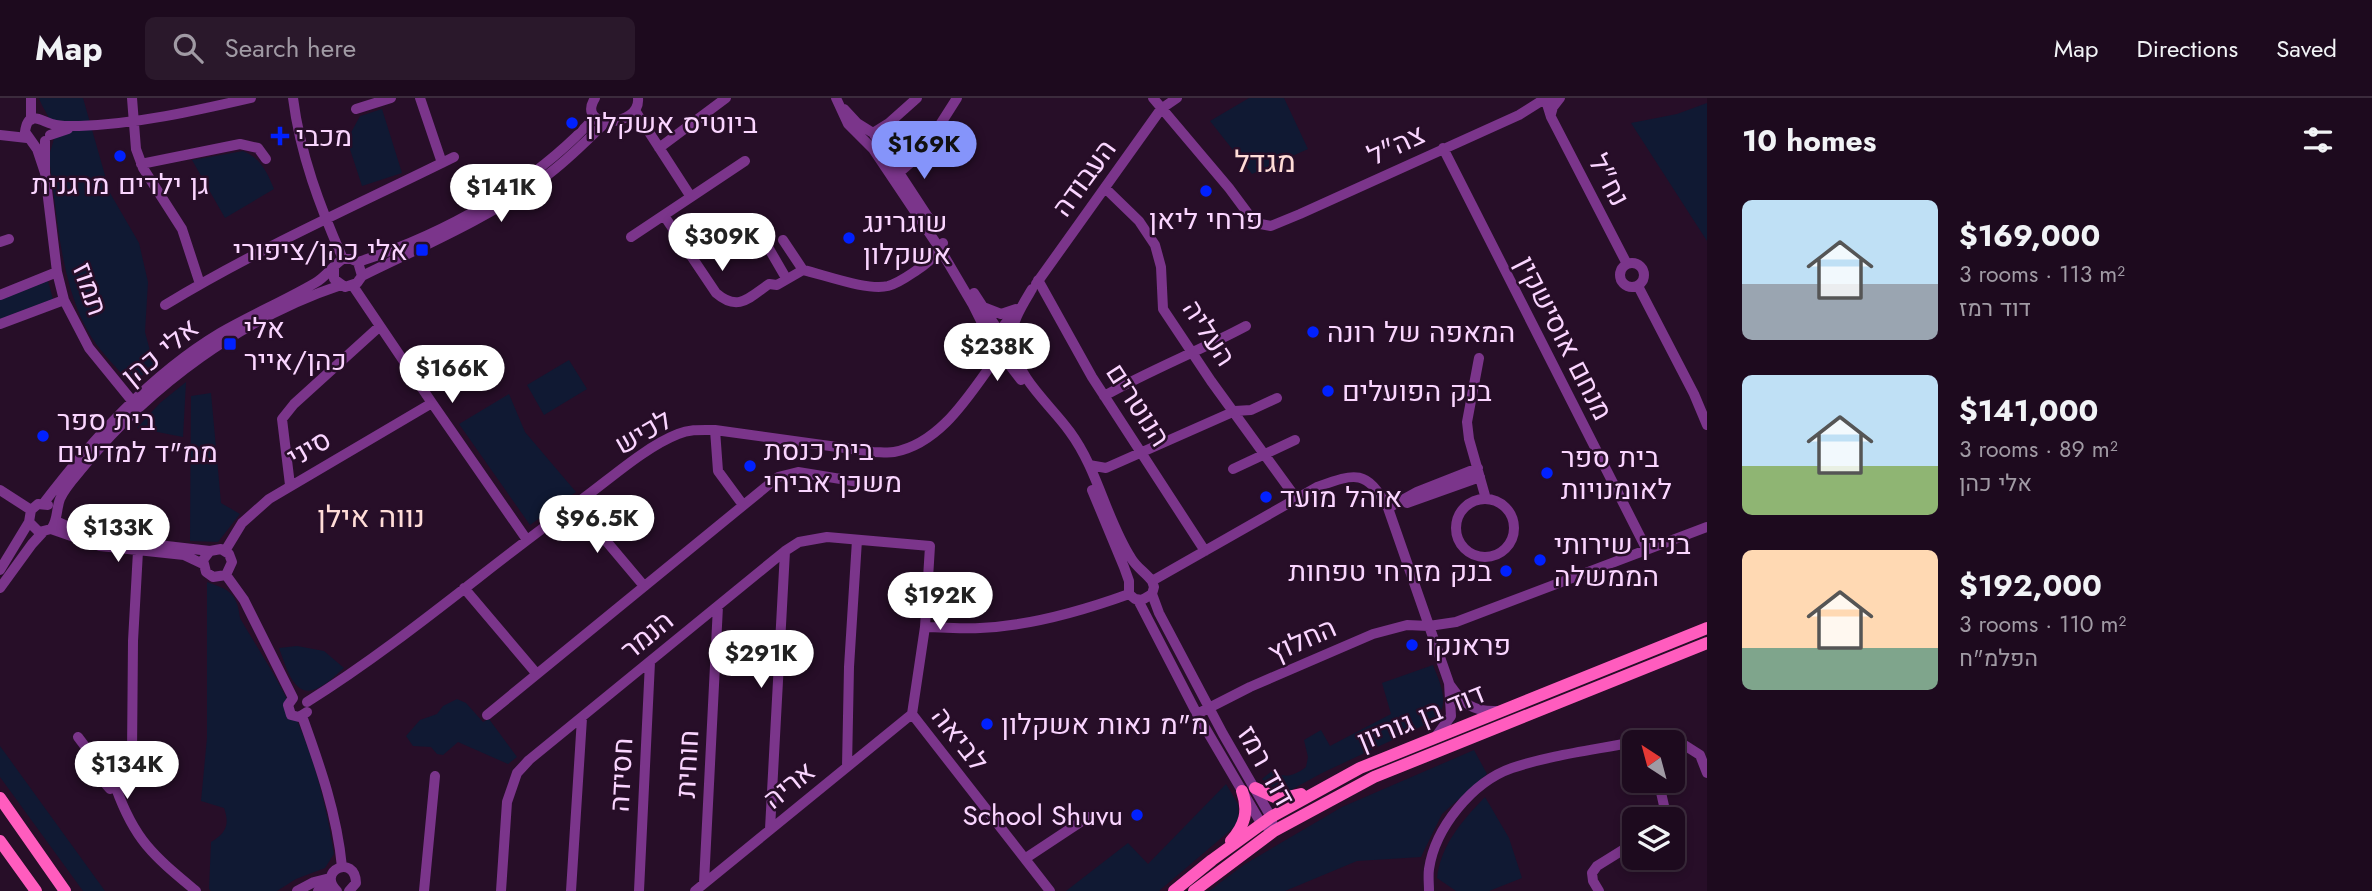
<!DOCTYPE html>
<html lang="en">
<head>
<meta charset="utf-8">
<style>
	body { margin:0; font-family:Jost,Heebo,sans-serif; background:#2a182b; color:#f1f3f6; height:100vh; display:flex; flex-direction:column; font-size:26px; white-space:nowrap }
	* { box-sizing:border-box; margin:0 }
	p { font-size:23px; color:#a09aa4 }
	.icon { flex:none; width:38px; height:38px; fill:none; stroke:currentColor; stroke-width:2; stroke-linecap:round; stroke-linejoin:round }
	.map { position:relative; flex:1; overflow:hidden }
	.sheet { display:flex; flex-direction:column; background:#1d0a1e; width:665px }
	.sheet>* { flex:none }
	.needle { width:46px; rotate:324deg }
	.buttons { position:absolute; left:1622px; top:632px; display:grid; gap:14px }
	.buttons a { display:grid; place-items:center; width:63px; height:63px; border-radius:10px; background:#1d0a1e; box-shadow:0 4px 10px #0003,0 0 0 2px #3b2b3c; font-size:35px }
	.price { position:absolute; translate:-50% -60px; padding:0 16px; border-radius:24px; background:#fff; color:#222; font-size:23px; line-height:46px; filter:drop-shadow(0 2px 4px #0008) }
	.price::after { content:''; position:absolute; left:50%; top:42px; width:21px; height:16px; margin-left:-10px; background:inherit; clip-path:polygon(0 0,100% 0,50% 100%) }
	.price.on { background:#8594fa; color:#111 }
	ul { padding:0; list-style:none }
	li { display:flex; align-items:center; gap:21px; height:175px; padding:0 35px }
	li span { display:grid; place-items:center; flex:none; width:196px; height:140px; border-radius:10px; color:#555 }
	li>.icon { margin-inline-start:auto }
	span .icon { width:84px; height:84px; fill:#fffc; stroke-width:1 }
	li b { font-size:30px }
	h2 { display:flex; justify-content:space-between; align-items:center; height:84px; padding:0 35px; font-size:30px }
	header { display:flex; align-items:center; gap:42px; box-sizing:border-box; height:98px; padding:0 35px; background:#1d0a1e; border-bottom:2px solid #3b2b3c }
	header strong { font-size:33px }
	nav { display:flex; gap:38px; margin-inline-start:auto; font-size:24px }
	.search { width:490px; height:63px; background:#2a182b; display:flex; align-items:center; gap:18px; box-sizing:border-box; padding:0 24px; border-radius:10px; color:#a09aa4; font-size:26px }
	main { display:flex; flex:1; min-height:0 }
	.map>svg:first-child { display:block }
	.green { fill:#101933 }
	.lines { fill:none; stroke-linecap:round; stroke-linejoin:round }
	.minor { stroke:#7b358b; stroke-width:10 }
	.major { stroke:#ff5cbe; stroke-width:12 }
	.poi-dot { fill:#0121ff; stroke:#270e28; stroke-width:2.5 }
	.labels { text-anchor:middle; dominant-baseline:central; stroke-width:5; stroke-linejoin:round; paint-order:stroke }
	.poi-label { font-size:28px; fill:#fad5ff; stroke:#270e28; text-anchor:start }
	.street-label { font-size:28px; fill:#fad5ff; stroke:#270e28 }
	.neighbourhood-label { font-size:30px; fill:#ffdcd7; stroke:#270e28 }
</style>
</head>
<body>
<header>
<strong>Map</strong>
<div class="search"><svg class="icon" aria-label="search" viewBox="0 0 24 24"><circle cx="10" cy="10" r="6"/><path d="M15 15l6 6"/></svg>Search here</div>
<nav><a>Map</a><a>Directions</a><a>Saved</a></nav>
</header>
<main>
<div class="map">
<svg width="1707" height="793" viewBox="0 0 1707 793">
	<rect width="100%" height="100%" fill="#270e28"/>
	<path class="green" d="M39,0H83L110,95L139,145L148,184L145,234L154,268L131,286C118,271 103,257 92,240C60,189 58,120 49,61C49,53 54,46 54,38C55,24 43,13 39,0Z
		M1249,0H1284L1308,51L1252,76L1210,23Z
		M1707,5V143L1631,25L1677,16Z
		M382,11L402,75L362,88L347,42L360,18Z
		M243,53C261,60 267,74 274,91L225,120L192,62Z
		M48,183L53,201L0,221V202Z
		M569,262L587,291L544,317L527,287Z
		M186,284L183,339L137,330L160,305Z
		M211,295L221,405L240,416L218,444L190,443L191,298Z
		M509,296L525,334L576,394L530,427L459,326Z
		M207,484C230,492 237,495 240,520C259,553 281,585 296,620C315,663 327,710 334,756L325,770L296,781L277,793H211L209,791L211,744C226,735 230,727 224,710L201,703L207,640Z
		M297,548L324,553L344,570C336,577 326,587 316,591C293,601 285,565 279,550Z
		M1433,567C1440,585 1452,608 1433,623L1322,675L1291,692L1278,693L1262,681L1272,673C1285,681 1294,678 1306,669L1308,659L1304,642L1321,632L1330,648L1391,616L1382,585Z
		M457,601L466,605L483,624L489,621L517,659L508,666L458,644L443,657L437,656L431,649L413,648L406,638L420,622L437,616L443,608Z
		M0,648L105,793H83L0,679Z
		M1474,652L1487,676L1442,716L1421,759L1357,763L1285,793H1209L1245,766L1342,709Z
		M1226,686L1238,706L1239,725L1159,793H1066L1128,745L1148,766Z
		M1485,699L1509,740L1522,780L1489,793H1456L1437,780C1441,746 1463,722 1485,699Z"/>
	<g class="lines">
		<path class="minor" d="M31,0V22
			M132,0L136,51L143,70L182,131L200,186
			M293,0C300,56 320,109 343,161
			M420,0L442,65
			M595,0C575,32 641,30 638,0
			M836,0L848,26L873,51L940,151L973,207L989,239L991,251L1001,256L1021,282
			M1153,0L1229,90L1255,125L1271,128L1300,116L1519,17L1546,0
			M1549,0L1547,6L1551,19L1627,166
			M356,11L391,0
			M844,11L857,25L873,35L930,122
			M636,14L691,99
			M1551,16L1553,9L1560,0
			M873,35L889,25L917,0
			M0,37L27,40
			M50,37L68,31
			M45,43V75L57,174L64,202L89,250L133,304
			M659,50L726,0
			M1443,50L1646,450
			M141,66L240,46L258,50L266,61
			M45,75L37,51L25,34C28,11 41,23 52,26C60,29 71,28 79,28C136,26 195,13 251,0
			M894,79L922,55L957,0
			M1105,90L1139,123L1155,147L1161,169L1163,211L1211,283L1296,400
			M665,119L716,195C738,214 749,200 769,186L777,187L803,172C825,177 867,193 888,188C899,185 908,178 917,172C928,165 937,157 943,145
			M631,139L745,63
			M783,142L803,172
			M0,144L9,141
			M768,149L786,180
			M358,164C445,136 533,87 595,19
			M1620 177a12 12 0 1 1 24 0a12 12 0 1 1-24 0Z
			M362,178C425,147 489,120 546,78C568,62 587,42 606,24
			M1038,182L1092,279L1205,453
			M1036,186L1161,11L1177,0
			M353,188L432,305L527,442
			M1638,188L1694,296L1707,327
			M1032,191C1023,206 1009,227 1012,245C1018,282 1050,306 1070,334C1098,372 1106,421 1131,460C1137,470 1145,474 1152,483L1154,489L1152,496L1159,515L1223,636L1271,719L1274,733
			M974,195L998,232
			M0,197L57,174
			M165,207C257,151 357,107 454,59
			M983,209L1001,216L1016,211
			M0,226L64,202
			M1001,231L1015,213
			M1479,260L1467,324L1469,341L1486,401
			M1104,298C1150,272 1199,253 1246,228
			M715,332L718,373L743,407
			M1089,367L1106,370L1235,313L1251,312L1277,300
			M1233,371L1295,342
			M290,387L282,321L294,306L380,228
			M0,392L31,412
			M1092,392L1124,469L1129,483V496L1135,501L1142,502L1152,496
			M1456 430a29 29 0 1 1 58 0a29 29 0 1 1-58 0Z
			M1407,405L1480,379
			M43,406C92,342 150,277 220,235C251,217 284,203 315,185C327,178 333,167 343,161H351L358,164L362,178L357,185L345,189L334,181V171
			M575,406L644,488
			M1388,410L1417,394L1478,370
			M56,423L85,436L106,441L210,453L221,451L229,456L232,464L226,477L213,479L206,474L203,462L210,453
			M29,424L39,434L51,431C58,423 56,411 60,401C65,389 77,377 85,367C151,287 242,220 341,187
			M51,431L100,448L184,457L203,466
			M225,453L242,425L269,401L432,305
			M0,472L29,424L31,412L38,406L48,407
			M226,477L244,502L293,600
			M1152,483L1317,389C1356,375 1366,371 1388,410L1449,585L1451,618L1437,637
			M0,490L32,446L43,434
			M464,490L536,575
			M1138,502L1197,616L1261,725L1269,730
			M925,529C943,529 962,531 980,530C1030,528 1082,513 1129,496
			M1450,587C1463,606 1474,614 1497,613
			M293,600L288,607L291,617L299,619L307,614
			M307,604C403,544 489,468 581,402C610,381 645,349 678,336C690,331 702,332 715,332L873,354C880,354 888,355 894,354C943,345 972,292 999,256
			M1197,616L1250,589L1373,536L1407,527L1429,528L1456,524L1707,429
			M487,617L778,379L798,374L865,385
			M302,618C320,668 337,716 342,769
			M78,639L93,659L108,667
			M1636,644L1666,640L1678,643L1700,657L1707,675
			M125,654L136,657L137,670L122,688L110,691L103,683C104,669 112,659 125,654Z
			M132,655L133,543L138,453
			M847,669L849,569L857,442
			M116,690C135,743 154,758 196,793
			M1660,690L1667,721
			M770,731L785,453
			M1026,760L1088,719
			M704,785L718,508
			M297,793L314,784L330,780
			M318,793L333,789
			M337,793C316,773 355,755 356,785L349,793
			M424,793L435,678
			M501,793L507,704L517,675L529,662L785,453L799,444L827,439L930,448L925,529L912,616L1050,793
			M571,793L582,620
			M639,793L650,564
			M695,793L912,616
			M1429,793C1429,786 1428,778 1429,771C1435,730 1472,684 1512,670C1551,657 1594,652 1634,644
			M1599,793L1593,783L1592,775L1597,768L1634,745"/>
		<path class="major" d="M1255,690L1279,701L1301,696
			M0,700L65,793
			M0,743L36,793
			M1231,743C1245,727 1249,713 1242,693
			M1174,793L1212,762L1271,719L1360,670L1707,530
			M1194,793L1274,733L1374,679L1707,545"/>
	</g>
	<g class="poi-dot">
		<circle cx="572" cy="25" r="7"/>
		<path d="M276.5 27.5h7v7h7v7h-7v7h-7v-7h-7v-7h7z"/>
		<circle cx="120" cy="58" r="7"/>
		<circle cx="1206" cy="93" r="7"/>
		<circle cx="849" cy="140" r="7"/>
		<rect x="415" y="145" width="14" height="14" rx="3.5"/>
		<circle cx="1313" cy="234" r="7"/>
		<rect x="223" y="239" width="14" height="14" rx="3.5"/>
		<circle cx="1328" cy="293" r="7"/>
		<circle cx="43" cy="338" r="7"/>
		<circle cx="750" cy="368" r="7"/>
		<circle cx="1547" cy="375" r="7"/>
		<circle cx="1266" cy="399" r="7"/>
		<circle cx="1540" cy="462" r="7"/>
		<circle cx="1506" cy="473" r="7"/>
		<circle cx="1412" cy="547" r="7"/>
		<circle cx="987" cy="626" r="7"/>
		<circle cx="1137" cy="717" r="7"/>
	</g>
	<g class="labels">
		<g class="poi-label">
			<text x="586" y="25">ביוטיס אשקלון</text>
			<text x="296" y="38">מכבי</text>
			<text x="120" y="86" text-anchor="middle">גן ילדים מרגנית</text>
			<text x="1206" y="121" text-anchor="middle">פרחי ליאן</text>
			<text x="863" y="124">שוגרינג<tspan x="863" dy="32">אשקלון</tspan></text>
			<text x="408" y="152" text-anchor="end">אלי כהן/ציפורי</text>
			<text x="244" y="230">אלי<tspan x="244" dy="32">כהן/אייר</tspan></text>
			<text x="1327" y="234">המאפה של רונה</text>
			<text x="1342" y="293">בנק הפועלים</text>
			<text x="57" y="322">בית ספר<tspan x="57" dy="32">ממ"ד למדעים</tspan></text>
			<text x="764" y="352">בית כנסת<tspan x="764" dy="32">משכן אביחי</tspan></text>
			<text x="1561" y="359">בית ספר<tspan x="1561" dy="32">לאומנויות</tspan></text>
			<text x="1280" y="399">אוהל מועד</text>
			<text x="1554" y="446">בניין שירותי<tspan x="1554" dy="32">הממשלה</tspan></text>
			<text x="1492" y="473" text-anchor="end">בנק מזרחי טפחות</text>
			<text x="1426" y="547">פראנקו</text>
			<text x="1001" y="626">מ"מ נאות אשקלון</text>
			<text x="1123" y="717" text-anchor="end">School Shuvu</text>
		</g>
		<g class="street-label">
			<text transform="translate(1396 47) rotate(-25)">צה"ל</text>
			<text transform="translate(1084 80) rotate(-54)">העבודה</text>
			<text transform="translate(1609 82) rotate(62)">נח"ל</text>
			<text transform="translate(90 191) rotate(71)">תמוז</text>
			<text transform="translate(1209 235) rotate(57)">העליה</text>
			<text transform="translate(1564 240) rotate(63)">מנחם אוסישקין</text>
			<text transform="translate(160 254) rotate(-39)">אלי כהן</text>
			<text transform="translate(1138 307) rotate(57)">הנוטרים</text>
			<text transform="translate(643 334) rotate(-30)">לכיש</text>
			<text transform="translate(309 350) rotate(-30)">סיני</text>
			<text transform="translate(647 537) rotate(-40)">הנמר</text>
			<text transform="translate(1302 542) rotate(-24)">החלוץ</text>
			<text transform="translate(1421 619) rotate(-22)">דוד בן גוריון</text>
			<text transform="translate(960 641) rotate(52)">לביאה</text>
			<text transform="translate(687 666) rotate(-87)">חוחית</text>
			<text transform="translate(1266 668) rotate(61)">דוד רמז</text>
			<text transform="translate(621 677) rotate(-87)">חסידה</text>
			<text transform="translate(789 687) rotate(-39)">אריה</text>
		</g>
		<g class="neighbourhood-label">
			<text x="1265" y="63">מגדל</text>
			<text x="371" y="418">נווה אילן</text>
		</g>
	</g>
</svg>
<div class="buttons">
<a><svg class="needle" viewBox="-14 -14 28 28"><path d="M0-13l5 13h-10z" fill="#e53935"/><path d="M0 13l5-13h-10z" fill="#a09aa4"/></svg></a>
<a><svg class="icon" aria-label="layers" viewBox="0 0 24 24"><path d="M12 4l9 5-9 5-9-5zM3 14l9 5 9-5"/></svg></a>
</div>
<b class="price on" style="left:924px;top:83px">$169K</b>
<b class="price" style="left:501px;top:126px">$141K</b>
<b class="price" style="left:722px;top:175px">$309K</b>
<b class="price" style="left:997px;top:285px">$238K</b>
<b class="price" style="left:452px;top:307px">$166K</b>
<b class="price" style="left:597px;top:457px">$96.5K</b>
<b class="price" style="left:118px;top:466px">$133K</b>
<b class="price" style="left:940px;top:534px">$192K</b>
<b class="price" style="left:761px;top:592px">$291K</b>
<b class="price" style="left:127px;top:703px">$134K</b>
</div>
<section class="sheet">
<h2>10 homes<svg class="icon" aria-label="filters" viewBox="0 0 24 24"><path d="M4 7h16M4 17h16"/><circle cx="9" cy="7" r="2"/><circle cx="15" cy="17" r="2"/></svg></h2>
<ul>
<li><span style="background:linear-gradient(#bfe0f5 60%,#9aa5b1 0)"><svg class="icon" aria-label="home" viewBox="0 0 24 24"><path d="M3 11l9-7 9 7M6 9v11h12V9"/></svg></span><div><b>$169,000</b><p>3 rooms · 113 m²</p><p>דוד רמז</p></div></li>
<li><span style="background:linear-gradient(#bfe0f5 65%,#8fb573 0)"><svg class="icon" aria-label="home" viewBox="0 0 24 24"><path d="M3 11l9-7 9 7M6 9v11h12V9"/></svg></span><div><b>$141,000</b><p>3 rooms · 89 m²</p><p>אלי כהן</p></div></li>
<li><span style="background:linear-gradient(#ffd9b3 70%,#7fa58c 0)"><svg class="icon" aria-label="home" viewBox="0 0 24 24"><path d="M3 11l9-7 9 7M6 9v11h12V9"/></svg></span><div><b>$192,000</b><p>3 rooms · 110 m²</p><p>הפלמ&quot;ח</p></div></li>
</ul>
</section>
</main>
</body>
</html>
